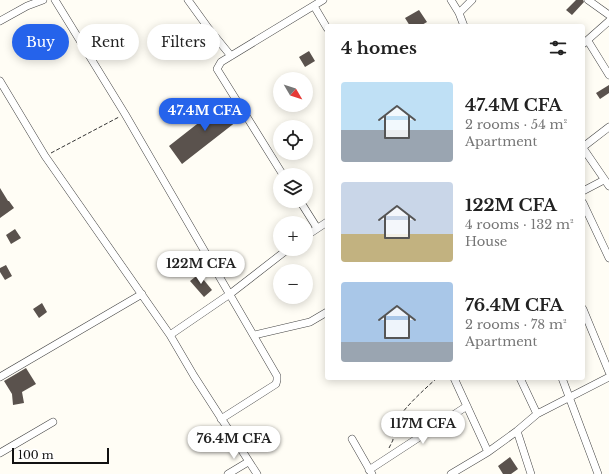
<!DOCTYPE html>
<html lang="en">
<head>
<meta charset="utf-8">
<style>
	body { margin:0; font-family:"Libre Baskerville",serif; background:#f6f6f6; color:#222; height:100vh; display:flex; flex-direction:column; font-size:15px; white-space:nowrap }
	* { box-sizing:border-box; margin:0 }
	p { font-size:13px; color:#767676 }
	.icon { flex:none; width:22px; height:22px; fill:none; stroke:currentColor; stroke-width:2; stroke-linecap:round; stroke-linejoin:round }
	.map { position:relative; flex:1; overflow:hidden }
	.details { position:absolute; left:325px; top:24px; width:260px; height:356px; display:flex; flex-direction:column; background:#fff; border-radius:4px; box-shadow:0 2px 10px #0003 }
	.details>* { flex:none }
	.banner { position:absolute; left:12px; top:24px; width:253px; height:36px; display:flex; gap:8px }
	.needle { width:26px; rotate:129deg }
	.tools { position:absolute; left:273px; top:72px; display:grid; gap:8px }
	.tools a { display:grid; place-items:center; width:40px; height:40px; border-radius:50%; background:#fff; box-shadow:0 2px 10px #0003; font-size:20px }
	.scale { position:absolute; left:12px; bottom:10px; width:97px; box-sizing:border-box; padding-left:4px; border:2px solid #111; border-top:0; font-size:11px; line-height:14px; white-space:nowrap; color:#111; -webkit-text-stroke:3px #fff; paint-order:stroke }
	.price { position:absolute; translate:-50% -34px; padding:0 9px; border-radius:14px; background:#fff; color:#222; font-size:13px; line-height:26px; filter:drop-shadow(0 1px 2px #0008) }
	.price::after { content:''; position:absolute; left:50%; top:24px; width:12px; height:9px; margin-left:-6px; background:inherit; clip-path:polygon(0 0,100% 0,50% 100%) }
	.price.active { background:#2563eb; color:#fff }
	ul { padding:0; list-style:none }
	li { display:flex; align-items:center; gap:12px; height:100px; padding:0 16px }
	li span { display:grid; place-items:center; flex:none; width:112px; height:80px; border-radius:4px; color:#555 }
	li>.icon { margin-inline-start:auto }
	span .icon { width:48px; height:48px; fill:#fffc; stroke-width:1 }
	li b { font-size:17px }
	h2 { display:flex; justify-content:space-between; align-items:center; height:48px; padding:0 16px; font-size:17px }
	.pill { padding:0 14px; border-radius:18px; background:#fff; box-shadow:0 2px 10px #0003; font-size:14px; line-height:36px }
	.pill.active { background:#2563eb; color:#fff }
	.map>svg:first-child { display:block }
	.building { fill:#5a524d }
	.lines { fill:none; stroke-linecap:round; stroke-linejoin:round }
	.minor-casing { stroke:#444; stroke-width:8 }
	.path { stroke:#333; stroke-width:1; stroke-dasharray:4 2; stroke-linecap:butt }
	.minor { stroke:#fff; stroke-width:7 }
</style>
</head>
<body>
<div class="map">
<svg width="609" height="474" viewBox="0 0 609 474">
	<rect width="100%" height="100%" fill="#fffdf5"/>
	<path class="building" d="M576,0H583L584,2L572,15L566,10Z
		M419,10L427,22L420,26H410L405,18Z
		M309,51L315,61L305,67L299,57Z
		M609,85V93L600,99L596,93Z
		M229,99L241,118L182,164L169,146Z
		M0,188L8,201H9L14,208L0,218Z
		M15,229L21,238L11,244L6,235Z
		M6,265L12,276L5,280L0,272V268Z
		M199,274L212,290L204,297L190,281Z
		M42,303L47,312L39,318L33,309Z
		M26,368L36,384L22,392L24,403L13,405L12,394L4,381Z
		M510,457L518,469L511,474H503L498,466Z"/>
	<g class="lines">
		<g class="minor-casing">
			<path id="minor" d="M55,0L125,114L277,376V380L276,384L221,419
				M188,0L209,29L231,56
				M451,0L459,13L464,26
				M588,0L609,15
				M314,6L327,28
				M459,13L472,0
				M0,21L27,6L43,0
				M588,41L609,75
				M583,44L609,21
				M0,81L45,156L170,335L194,376L257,474
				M583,147L609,127
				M583,148L609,186
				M283,175L217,69L221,62L323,0
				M583,191L604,180
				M300,201L317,228
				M583,203L609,258
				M306,236L327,222
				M583,309L609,372
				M170,335L230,294L288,249
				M254,335L310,322L327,312
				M0,377L142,294
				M454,378L488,452
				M520,378L537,414
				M562,378L598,474
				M517,431L531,474
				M352,439L372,474
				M0,453L53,422
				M369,470L467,406
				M228,474L248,462
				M451,474L488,452L517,431L537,414L609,377"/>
		</g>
		<path class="path" d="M51,153L119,117
			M389,448L393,440C393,438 392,436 392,434C391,418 426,388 437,378"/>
		<use href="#minor" class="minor"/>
	</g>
</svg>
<div class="tools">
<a><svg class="needle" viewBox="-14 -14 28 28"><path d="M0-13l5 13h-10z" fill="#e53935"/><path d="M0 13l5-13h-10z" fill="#767676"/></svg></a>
<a><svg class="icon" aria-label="locate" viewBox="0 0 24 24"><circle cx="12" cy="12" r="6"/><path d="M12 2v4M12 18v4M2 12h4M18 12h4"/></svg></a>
<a><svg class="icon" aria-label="layers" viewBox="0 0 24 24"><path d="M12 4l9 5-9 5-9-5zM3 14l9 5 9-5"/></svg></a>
<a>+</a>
<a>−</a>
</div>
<div class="scale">100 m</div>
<b class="price active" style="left:205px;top:132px">47.4M CFA</b>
<b class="price" style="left:201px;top:285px">122M CFA</b>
<b class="price" style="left:423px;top:445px">117M CFA</b>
<b class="price" style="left:234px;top:460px">76.4M CFA</b>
<div class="banner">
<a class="pill active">Buy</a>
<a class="pill">Rent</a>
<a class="pill">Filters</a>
</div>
<section class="details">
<h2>4 homes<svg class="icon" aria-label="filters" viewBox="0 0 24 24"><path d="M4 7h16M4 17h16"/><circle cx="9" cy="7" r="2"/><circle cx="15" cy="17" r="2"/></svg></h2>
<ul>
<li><span style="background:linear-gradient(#bfe0f5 60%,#9aa5b1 0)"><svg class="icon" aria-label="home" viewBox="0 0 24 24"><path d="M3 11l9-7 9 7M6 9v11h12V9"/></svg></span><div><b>47.4M CFA</b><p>2 rooms · 54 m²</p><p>Apartment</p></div></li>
<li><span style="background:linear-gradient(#c9d6e8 65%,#c2b280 0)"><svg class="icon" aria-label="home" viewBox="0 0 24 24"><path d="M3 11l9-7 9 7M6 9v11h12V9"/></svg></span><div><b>122M CFA</b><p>4 rooms · 132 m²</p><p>House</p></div></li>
<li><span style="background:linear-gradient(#a9c7e8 75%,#9aa5b1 0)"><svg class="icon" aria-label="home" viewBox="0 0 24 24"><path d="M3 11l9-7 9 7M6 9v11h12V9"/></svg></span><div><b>76.4M CFA</b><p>2 rooms · 78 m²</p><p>Apartment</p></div></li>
</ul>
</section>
</div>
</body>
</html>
